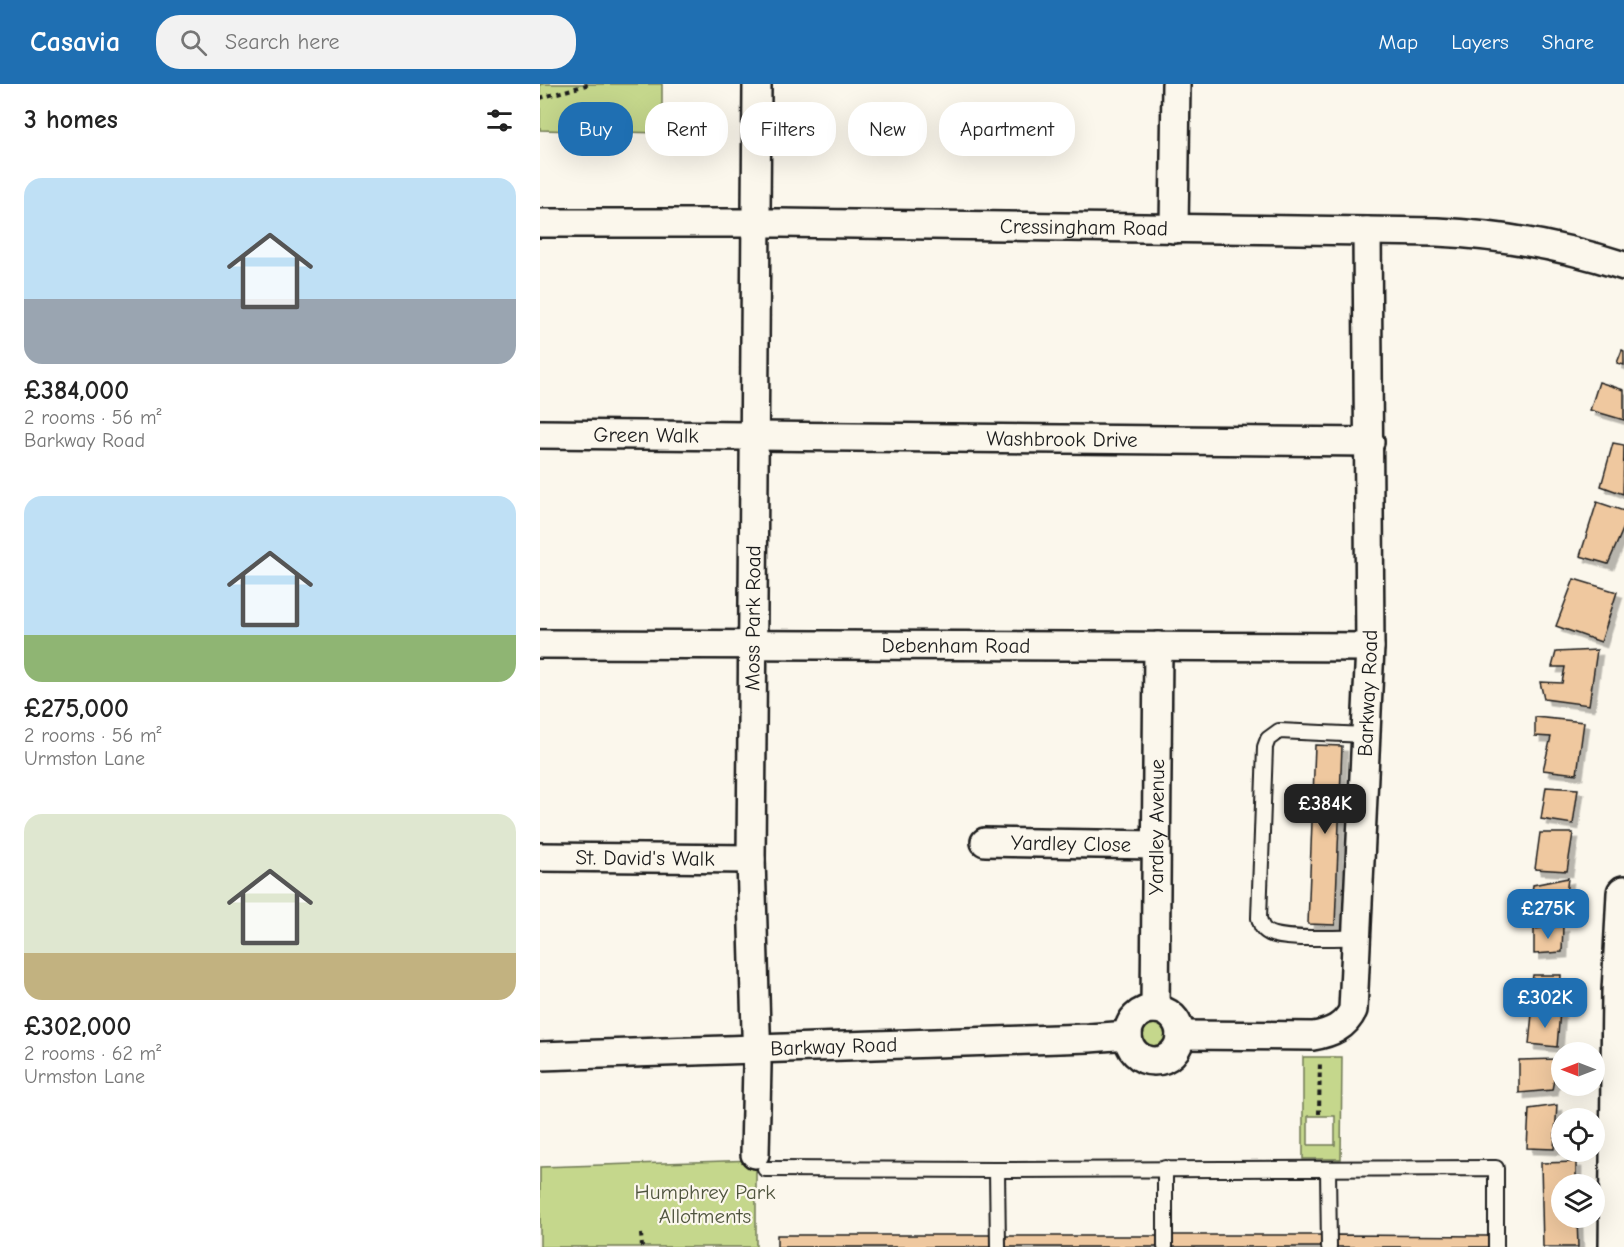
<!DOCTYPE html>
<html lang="en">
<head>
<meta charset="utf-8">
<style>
	body { margin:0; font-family:"Comic Neue",sans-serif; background:#f2f2f2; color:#222; height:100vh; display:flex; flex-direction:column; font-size:22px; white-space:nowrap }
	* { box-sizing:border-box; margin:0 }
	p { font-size:20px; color:#767676 }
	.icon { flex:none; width:33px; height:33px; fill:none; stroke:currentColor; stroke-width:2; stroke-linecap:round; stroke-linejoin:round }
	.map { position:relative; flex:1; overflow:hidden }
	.sheet { display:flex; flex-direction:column; background:#fff; width:540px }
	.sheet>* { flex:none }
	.top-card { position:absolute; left:18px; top:18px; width:570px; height:54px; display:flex; gap:12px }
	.needle { width:39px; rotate:270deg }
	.fabs { position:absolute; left:1011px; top:958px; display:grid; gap:12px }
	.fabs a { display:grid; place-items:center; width:54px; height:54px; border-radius:50%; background:#fff; box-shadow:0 6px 24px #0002; font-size:30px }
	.price { position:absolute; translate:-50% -51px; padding:0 14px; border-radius:12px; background:#1f6fb2; color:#fff; font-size:20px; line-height:39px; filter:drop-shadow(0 2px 3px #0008) }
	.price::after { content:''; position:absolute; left:50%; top:36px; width:18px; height:14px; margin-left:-9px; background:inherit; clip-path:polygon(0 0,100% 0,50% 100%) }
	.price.on { background:#222; color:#fff }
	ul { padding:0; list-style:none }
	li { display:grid; align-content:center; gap:12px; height:318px; padding:0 24px }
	li span { display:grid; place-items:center; height:186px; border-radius:18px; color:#555 }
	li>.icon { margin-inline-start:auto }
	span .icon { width:108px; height:108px; fill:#fffc; stroke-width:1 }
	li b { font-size:26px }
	h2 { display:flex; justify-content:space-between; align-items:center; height:72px; padding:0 24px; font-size:26px }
	.chip { padding:0 21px; border-radius:24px; background:#fff; box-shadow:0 6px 24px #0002; font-size:21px; line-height:54px }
	.chip.on { background:#1f6fb2; color:#fff }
	header { display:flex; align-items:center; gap:36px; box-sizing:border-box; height:84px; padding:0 30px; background:#1f6fb2; color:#fff }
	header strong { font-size:28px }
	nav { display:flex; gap:33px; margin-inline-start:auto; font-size:21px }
	.search { width:420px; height:54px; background:#f2f2f2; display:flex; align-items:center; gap:15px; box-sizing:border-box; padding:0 21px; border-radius:24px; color:#767676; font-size:22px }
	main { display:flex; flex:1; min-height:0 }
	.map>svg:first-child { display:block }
	.green { fill:#c5d78c; stroke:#707a54; stroke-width:1.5; fill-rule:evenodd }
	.building { fill:#efc89f; stroke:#1c1c1c; stroke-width:1.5; filter:url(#shadow) }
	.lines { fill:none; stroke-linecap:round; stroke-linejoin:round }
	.service-casing { stroke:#1c1c1c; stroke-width:18 }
	.minor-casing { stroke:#1c1c1c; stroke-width:32 }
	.secondary-casing { stroke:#1c1c1c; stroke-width:38 }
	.path { stroke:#1c1c1c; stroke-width:4; stroke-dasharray:4.5 4.5; stroke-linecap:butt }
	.service { stroke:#fbf7ec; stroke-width:14 }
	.minor { stroke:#fbf7ec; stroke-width:27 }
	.secondary { stroke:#fbf7ec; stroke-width:33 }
	.labels { text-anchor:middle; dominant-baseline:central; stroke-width:4.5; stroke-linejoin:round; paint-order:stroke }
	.street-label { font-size:21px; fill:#1c1c1c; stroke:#fbf7ec }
	.park-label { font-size:21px; fill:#4f543e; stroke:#fbf7ec }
</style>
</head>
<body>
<header>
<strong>Casavia</strong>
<div class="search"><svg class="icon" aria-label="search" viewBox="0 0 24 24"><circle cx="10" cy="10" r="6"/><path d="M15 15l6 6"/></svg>Search here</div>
<nav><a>Map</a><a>Layers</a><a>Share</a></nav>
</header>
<main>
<section class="sheet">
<h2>3 homes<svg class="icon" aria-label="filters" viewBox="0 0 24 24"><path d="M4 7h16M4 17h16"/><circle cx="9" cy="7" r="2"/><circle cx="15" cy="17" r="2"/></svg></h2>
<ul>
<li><span style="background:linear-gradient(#bfe0f5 65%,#9aa5b1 0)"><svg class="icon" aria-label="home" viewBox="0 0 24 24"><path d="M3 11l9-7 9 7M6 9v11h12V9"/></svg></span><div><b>£384,000</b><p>2 rooms · 56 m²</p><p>Barkway Road</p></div></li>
<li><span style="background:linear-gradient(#bfe0f5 75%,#8fb573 0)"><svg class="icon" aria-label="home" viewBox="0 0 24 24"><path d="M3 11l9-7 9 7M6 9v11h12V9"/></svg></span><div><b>£275,000</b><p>2 rooms · 56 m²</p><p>Urmston Lane</p></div></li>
<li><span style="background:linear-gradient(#dfe7d0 75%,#c2b280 0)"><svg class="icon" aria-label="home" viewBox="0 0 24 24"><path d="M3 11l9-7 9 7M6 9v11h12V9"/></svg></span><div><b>£302,000</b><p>2 rooms · 62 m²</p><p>Urmston Lane</p></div></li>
</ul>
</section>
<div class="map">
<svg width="1084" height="1163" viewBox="0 0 1084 1163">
	<defs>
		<filter id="shadow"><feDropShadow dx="5.5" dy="5.5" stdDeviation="0" flood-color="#0004"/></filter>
	</defs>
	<rect width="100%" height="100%" fill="#fbf7ec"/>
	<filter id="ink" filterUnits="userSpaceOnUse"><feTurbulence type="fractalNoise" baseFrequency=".0167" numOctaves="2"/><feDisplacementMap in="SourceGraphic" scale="12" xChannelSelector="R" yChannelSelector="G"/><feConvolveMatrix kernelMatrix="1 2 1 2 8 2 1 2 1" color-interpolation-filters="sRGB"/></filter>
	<g filter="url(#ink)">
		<path class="green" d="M0,0H122V49L0,46Z
			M599 951a15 15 0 1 1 30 0a15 15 0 1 1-30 0Z
			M763,973H802L801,1075H763ZM768,1032H795V1061H768Z
			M216,1076V1163H0V1083Z"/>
		<path class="building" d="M1082,266L1084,267V281L1077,279Z
			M1059,298L1084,306V336L1050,326Z
			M1073,359L1084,361L1083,410L1061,402Z
			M1057,418L1084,427V443L1068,480L1040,472Z
			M1034,495L1077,508L1061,558L1016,542Z
			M1057,566L1049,621L1004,615L1000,598L1022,599L1025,583H1012L1016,568Z
			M995,633L1044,638L1037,690L1003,686L1011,653L995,652Z
			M775,661L802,662L795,841L768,840Z
			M1006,703L1038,705L1033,740L1001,735Z
			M1000,749H1033L1027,787L995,785Z
			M1028,794L1023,835H989L993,801Z
			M1023,842L1022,868L994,870V845Z
			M993,891H1021L1020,918L989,915Z
			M1020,927L1017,963L989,960L992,930Z
			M1018,975L1012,1006L979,1009V976Z
			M1017,1021L1014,1065L987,1064L989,1025Z
			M1036,1078V1101H1022V1134H1037L1038,1163H1003L1001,1079Z
			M237,1151H450V1163H237Z
			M629,1151H784V1163H629Z
			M795,1151L950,1152V1163H794Z
			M463,1152H619V1163H463Z"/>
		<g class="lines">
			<g class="service-casing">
				<path id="service" d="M816,854C795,853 746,857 729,849C722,845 721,841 719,834L725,663L728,655L739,647L825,651
					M625,1084V1163
					M225,1085L457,1086
					M788,1085L789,1163
					M458,1163L457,1086L956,1084V1163"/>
			</g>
			<g class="minor-casing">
				<g id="minor">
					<path id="s1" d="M0,139H239L897,148C961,151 1023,162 1084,182"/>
					<path d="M634,145L636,0"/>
					<path id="s2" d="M0,350L830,358"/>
					<path id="s3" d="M0,560L830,563"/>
					<path id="s4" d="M445,758L616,761"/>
					<path id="s5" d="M0,773L211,775"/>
					<path id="s6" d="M615,925L618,562"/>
					<circle cx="614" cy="951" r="26"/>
					<path id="s7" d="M640,951L773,952C791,949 805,943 813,926L830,563L827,147"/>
					<path id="s8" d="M0,972L549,954L588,951"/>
					<path id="s9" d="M215,1070L217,981L211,775L217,0"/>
				</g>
			</g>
			<g class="secondary-casing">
				<path id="secondary" d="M1076,1163L1079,908L1084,809"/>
			</g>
			<path class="path" d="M0,14L50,0
				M779,1030L780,976
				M101,1150L102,1163"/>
			<use href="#service" class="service"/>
			<use href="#minor" class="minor"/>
			<use href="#secondary" class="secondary"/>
		</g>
	</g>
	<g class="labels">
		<g class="street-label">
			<text stroke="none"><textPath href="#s1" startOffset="544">Cressingham Road</textPath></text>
			<text stroke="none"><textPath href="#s2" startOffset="106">Green Walk</textPath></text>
			<text stroke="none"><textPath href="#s2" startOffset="522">Washbrook Drive</textPath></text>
			<text stroke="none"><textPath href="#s9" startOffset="536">Moss Park Road</textPath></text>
			<text stroke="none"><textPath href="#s3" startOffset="416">Debenham Road</textPath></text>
			<text stroke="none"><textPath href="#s7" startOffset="500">Barkway Road</textPath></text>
			<text stroke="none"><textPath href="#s6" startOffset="182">Yardley Avenue</textPath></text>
			<text stroke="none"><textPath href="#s4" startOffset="86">Yardley Close</textPath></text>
			<text stroke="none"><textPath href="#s5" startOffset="105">St. David's Walk</textPath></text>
			<text stroke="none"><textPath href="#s8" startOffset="294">Barkway Road</textPath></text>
		</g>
		<g class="park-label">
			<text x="165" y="1108">Humphrey Park<tspan x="165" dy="24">Allotments</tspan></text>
		</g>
	</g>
</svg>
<div class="fabs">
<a><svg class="needle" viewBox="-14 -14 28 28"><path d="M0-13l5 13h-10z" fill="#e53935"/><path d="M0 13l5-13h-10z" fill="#767676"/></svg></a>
<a><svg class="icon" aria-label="locate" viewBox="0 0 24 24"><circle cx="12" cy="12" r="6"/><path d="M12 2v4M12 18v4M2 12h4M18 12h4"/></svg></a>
<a><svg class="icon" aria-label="layers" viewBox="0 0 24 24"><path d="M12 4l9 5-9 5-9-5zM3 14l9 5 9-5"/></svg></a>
</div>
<b class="price on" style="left:785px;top:751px">£384K</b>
<b class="price" style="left:1008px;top:856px">£275K</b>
<b class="price" style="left:1005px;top:945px">£302K</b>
<div class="top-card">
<a class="chip on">Buy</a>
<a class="chip">Rent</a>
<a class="chip">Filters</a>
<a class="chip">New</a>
<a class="chip">Apartment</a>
</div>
</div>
</main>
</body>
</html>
